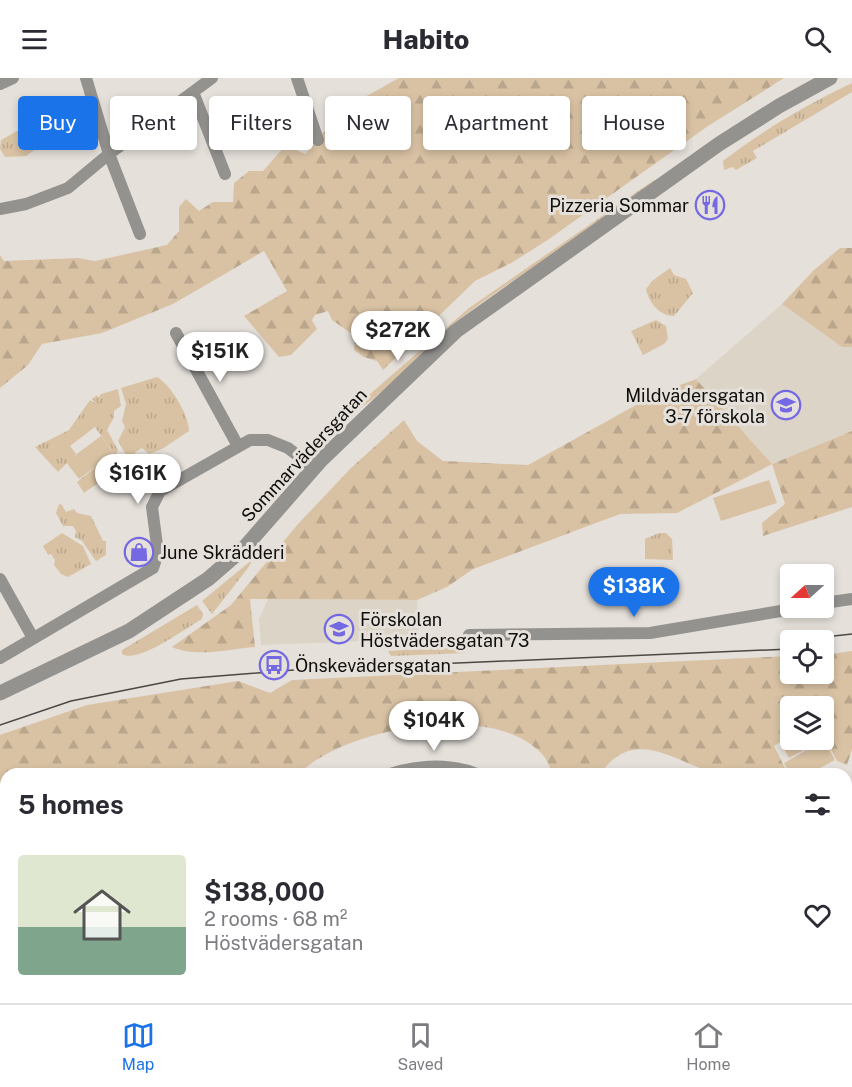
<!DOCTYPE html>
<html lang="en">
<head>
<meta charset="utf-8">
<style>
	body { margin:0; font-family:"Public Sans",sans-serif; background:#f2f2f3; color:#2b2b33; height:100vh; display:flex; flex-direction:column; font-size:22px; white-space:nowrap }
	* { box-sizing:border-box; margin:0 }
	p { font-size:20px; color:#7c7c81 }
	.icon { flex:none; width:33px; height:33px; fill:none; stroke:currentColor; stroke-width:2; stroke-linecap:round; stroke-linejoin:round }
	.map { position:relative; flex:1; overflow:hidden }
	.drawer { position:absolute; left:0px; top:690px; width:852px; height:236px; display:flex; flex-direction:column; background:#fff; border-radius:18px 18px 0 0; box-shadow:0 3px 9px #0003 }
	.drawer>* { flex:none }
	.banner { position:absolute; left:18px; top:18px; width:816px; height:54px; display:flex; gap:12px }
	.needle { width:39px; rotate:249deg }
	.fabs { position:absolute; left:780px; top:486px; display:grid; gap:12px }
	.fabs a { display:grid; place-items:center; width:54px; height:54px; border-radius:6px; background:#fff; box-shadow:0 3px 9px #0003; font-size:30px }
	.price { position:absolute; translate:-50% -51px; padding:0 14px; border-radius:21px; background:#fff; color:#222; font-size:20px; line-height:39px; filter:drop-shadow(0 2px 3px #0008) }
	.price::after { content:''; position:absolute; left:50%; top:36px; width:18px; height:14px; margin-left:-9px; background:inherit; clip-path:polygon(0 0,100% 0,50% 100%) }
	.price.selected { background:#1a73e8; color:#fff }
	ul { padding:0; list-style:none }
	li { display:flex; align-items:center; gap:18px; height:150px; padding:0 18px }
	li span { display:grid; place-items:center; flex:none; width:168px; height:120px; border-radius:6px; color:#555 }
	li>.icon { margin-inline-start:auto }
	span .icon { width:72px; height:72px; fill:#fffc; stroke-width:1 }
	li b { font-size:26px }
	h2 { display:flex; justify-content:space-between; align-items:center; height:72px; padding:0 18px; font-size:26px }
	.pill { padding:0 21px; border-radius:6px; background:#fff; box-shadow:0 3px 9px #0003; font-size:21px; line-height:54px }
	.pill.selected { background:#1a73e8; color:#fff }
	header { display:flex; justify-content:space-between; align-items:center; height:78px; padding:0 18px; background:#fff; font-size:27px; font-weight:800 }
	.menu { display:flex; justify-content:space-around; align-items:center; height:84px; border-top:2px solid #e1e1e2; background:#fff; font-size:16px; color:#7c7c81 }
	.menu a { display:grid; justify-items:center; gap:3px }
	.menu .selected { color:#1a73e8 }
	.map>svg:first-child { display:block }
	.built { fill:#ddd4c8 }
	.grass { fill:url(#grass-tufts) }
	.forest { fill:url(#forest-firs) }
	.pitch { fill:#d9c2a4 }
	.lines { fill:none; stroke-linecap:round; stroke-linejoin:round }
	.minor { stroke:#94928f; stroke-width:12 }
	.tertiary { stroke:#94928f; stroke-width:15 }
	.tram { stroke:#4b4945; stroke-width:1.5 }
	.labels { text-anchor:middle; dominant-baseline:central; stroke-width:6; stroke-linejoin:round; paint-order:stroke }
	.poi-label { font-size:18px; fill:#100e0c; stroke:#e5e0da; text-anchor:start }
	.street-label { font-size:18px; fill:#100e0c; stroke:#e5e0da }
</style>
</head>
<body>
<header><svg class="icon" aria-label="menu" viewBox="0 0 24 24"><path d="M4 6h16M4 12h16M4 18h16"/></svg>Habito<svg class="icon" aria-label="search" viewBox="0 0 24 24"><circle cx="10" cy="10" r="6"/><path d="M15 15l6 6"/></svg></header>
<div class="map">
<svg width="852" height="925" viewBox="0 0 852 925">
	<defs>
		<pattern id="grass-tufts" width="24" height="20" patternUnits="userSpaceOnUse" patternTransform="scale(1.5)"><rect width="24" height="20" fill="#d9c2a4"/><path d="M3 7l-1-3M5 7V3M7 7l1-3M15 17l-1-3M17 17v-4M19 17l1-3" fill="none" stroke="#b9a68c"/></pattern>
		<pattern id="forest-firs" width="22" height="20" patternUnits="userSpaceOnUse" patternTransform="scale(1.5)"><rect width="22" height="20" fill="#d9c2a4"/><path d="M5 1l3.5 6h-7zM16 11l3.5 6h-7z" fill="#b9a68c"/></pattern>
	</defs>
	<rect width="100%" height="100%" fill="#e5e0da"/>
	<path class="built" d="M782,226L842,269H852V353L772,386L696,301Z
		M268,521L417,522L419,561L261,567L259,541Z"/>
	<path class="grass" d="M852,5V14L753,73L757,80L736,92L732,89L724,92L723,83C763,52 806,27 852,5Z
		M35,43L44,65L26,78L5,79L0,71L1,62Z
		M654,102H656C592,155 517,196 452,247C419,274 393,310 357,332L354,330L469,230Z
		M670,190L674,197L686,201L693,215L674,238C660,238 649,225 646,211L652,203Z
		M656,242L666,248L668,261L664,266L643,277L631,253Z
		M157,299C171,307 189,337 189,353L162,371L149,376L142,370L135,374L137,382L133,389L118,363L125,349L122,343L126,326L121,310Z
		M118,311L121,328L114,333V339L107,352L118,372L114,381L127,393L105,400L84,415L77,404L113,375L95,349L70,368L76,376L58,394L35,369L69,352L90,322L97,326L92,321L97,317L98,320L101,316Z
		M59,426L62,427L66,434L74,431L77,435L91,438L103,463H106V477L96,483L82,463L75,459L76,453L73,448H63L56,435Z
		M62,455L83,468L91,486L68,499L61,496L54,487L55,482L51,476L48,477L43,468Z
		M659,455H666L672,461L673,482L645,481V461Z
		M253,481L248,490L212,536L202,523Z
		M197,527L203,536L202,541C186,550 138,586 122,576V572Z
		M455,569H464L465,575L391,578L388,573Z"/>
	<path class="forest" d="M399,0H784L708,48L549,161L513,184L475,203L383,292L377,283L364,279L354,272L355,258L332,242L328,233L315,237L312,242L317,251L291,277L279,279L244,238L287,213L264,173L173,226L102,255L42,266L28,287L0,310V177L4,183L78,180L95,183L167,167L179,153V129L186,121L199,133L213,124H233L234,105L249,93H263L286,67L305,76L345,30Z
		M840,170H852V269H842L782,226L813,193Z
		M696,301L772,386L852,353V429L763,458L762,445L785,426L772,386L677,435L620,436L473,491L447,509L417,522L250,521L255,569C229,571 197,580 172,569L231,527L298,446L351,390L404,342L417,363L443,383L528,387L654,317Z
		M852,573V671L847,687L837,683L824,657V628H790V658L774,668L788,696C770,696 733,700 717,696C674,684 635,647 600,696H553C550,690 547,681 542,676C493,622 344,649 299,696H6V714L0,703V657L87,627L238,603L270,615L292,602L790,578V596H824V577Z"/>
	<path class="pitch" d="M101,358L113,375L79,401L66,384Z
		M769,402L777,425L721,443L713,420Z
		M790,660V662H822L789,680L781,665Z
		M824,662L835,682L809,696H790L784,685Z"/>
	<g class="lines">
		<path class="minor" d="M86,0L109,76L140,156
			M297,0L318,62
			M0,6L13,0
			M193,14L225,96
			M0,131L26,126L68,110L109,76L212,0
			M176,255L238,368
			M0,501L33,560
			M824,525L852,521
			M469,557L650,555L799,530
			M0,580L153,490L158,475L152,429L160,413L250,362H268L288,370L314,390
			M390,696C419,687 449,685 477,696
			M399,920L400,925
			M462,920L463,925
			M563,920L564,925
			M173,925L219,920"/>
		<path class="tertiary" d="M0,615L129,553L208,501L245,469L321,382L456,253L719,66L779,28L830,0"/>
		<path class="tram" d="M797,562L852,556
			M0,647L71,623L181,601L294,592L790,571"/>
	</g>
	<defs>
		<g id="restaurant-ring" transform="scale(1.5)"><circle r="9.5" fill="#e5e0da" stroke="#7468e3" stroke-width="1.5"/><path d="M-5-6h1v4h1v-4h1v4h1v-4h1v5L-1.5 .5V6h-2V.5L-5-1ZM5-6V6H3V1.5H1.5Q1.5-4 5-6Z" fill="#7468e3"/></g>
		<g id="school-ring" transform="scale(1.5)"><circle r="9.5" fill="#e5e0da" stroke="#7468e3" stroke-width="1.5"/><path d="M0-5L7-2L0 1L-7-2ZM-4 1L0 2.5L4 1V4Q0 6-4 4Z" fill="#7468e3"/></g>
		<g id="shop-ring" transform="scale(1.5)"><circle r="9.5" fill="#e5e0da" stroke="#7468e3" stroke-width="1.5"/><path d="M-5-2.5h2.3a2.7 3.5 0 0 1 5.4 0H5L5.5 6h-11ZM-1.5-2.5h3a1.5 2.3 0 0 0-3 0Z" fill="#7468e3"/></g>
		<g id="bus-ring" transform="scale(1.5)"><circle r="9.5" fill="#e5e0da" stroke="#7468e3" stroke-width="1.5"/><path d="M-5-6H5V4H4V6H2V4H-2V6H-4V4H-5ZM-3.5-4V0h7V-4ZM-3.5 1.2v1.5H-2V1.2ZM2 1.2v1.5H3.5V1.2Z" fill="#7468e3"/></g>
	</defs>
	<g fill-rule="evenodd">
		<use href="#restaurant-ring" x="710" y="127"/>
		<use href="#school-ring" x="786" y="327"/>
		<use href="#shop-ring" x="139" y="474"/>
		<use href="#school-ring" x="339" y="551"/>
		<use href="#bus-ring" x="274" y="587"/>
	</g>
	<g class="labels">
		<g class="poi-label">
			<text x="689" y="127" text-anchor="end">Pizzeria Sommar</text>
			<text x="765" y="317" text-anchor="end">Mildvädersgatan<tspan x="765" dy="21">3-7 förskola</tspan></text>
			<text x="160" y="474">June Skrädderi</text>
			<text x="360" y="541">Förskolan<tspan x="360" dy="21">Höstvädersgatan 73</tspan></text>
			<text x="295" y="587">Önskevädersgatan</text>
		</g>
		<g class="street-label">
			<text transform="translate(304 377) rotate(-47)">Sommarvädersgatan</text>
		</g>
	</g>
</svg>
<div class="fabs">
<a><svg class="needle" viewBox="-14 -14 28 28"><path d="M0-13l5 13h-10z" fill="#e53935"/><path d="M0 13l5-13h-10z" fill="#7c7c81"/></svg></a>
<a><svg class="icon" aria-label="locate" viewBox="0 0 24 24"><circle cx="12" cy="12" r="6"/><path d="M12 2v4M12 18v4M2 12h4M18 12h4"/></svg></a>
<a><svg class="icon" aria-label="layers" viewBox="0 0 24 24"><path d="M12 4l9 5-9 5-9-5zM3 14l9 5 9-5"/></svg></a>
</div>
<b class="price" style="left:398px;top:284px">$272K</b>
<b class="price" style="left:220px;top:305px">$151K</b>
<b class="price" style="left:138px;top:427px">$161K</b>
<b class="price selected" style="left:634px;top:540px">$138K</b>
<b class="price" style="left:434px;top:674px">$104K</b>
<div class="banner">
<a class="pill selected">Buy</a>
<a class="pill">Rent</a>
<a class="pill">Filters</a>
<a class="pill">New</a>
<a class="pill">Apartment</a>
<a class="pill">House</a>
</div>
<section class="drawer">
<h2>5 homes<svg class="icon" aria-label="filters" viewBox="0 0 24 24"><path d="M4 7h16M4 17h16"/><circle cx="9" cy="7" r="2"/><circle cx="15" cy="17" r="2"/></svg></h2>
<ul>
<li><span style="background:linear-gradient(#dfe7d0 60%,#7fa58c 0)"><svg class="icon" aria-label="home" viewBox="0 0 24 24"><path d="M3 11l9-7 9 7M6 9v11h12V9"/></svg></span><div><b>$138,000</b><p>2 rooms · 68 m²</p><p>Höstvädersgatan</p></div><svg class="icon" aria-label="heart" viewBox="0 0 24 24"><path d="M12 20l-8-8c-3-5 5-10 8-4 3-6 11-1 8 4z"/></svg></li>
</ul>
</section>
</div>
<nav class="menu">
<a class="selected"><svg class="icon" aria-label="map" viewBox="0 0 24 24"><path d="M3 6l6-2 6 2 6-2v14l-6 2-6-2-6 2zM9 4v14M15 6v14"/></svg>Map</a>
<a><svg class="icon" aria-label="saved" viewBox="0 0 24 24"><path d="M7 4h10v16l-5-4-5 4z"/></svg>Saved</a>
<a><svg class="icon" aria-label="home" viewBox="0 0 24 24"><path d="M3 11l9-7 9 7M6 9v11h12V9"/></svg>Home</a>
</nav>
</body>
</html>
